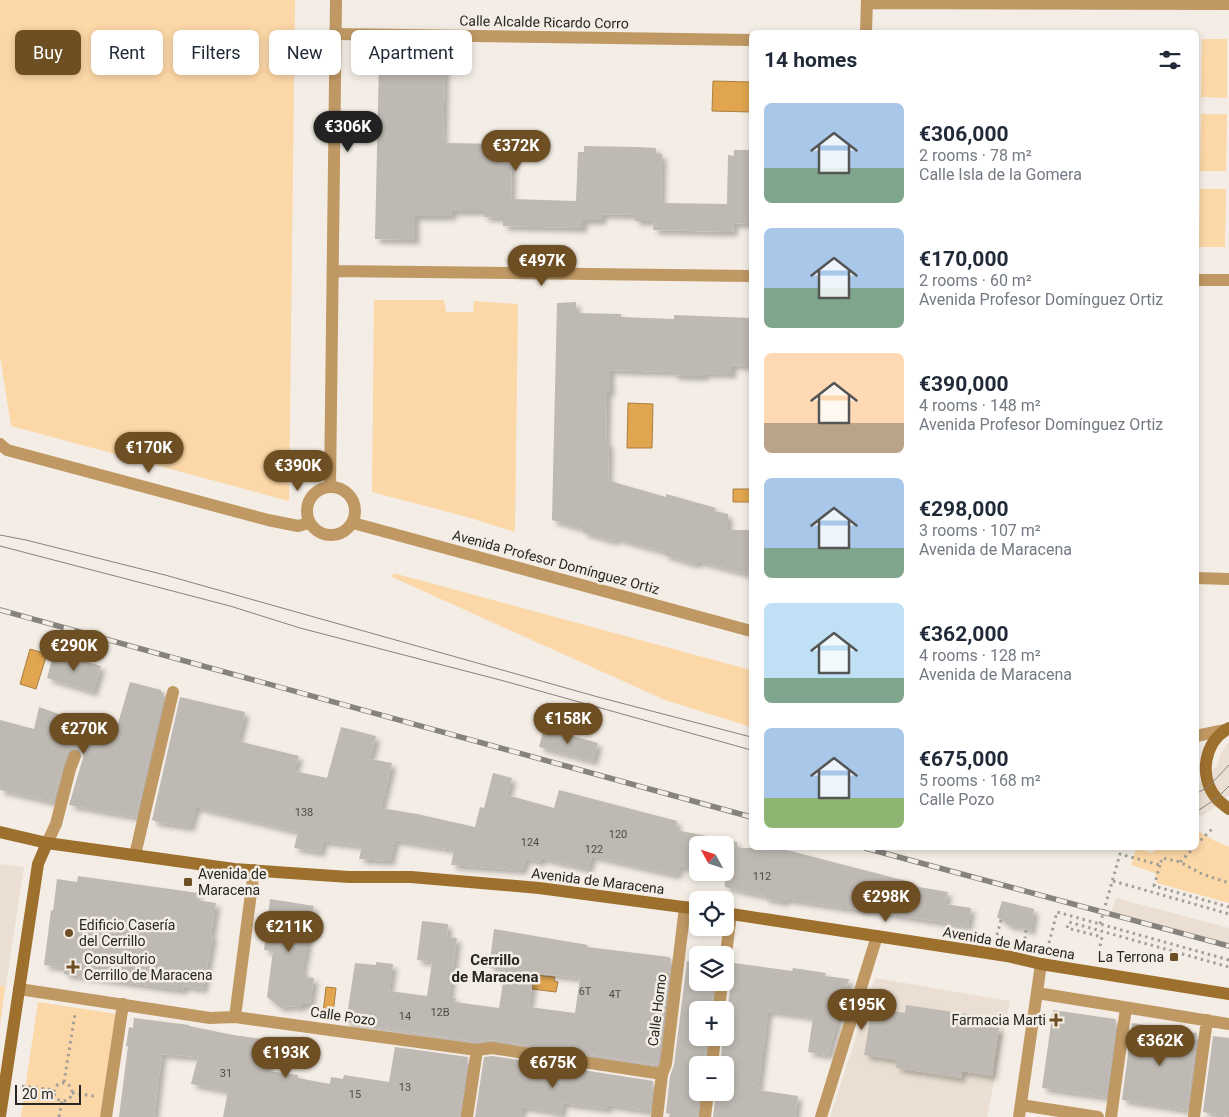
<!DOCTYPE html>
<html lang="en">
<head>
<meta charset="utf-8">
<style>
	body { margin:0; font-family:Roboto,sans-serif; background:#f2f2f3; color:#1f2937; height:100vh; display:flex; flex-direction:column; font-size:19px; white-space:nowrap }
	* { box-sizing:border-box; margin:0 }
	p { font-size:16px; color:#747a83 }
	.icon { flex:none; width:28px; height:28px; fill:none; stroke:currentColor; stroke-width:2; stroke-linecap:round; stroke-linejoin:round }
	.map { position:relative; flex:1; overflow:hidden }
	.sheet { position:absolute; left:749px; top:30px; width:450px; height:820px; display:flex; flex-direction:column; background:#fff; border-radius:8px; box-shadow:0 2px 8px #0003 }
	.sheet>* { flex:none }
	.hud { position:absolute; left:15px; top:30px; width:475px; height:45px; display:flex; gap:10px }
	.needle { width:32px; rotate:310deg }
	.fabs { position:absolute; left:689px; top:836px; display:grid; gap:10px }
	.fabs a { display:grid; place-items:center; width:45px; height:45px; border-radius:8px; background:#fff; box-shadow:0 2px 8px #0003; font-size:25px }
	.scale { position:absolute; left:15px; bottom:12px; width:66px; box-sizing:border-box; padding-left:5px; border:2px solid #282623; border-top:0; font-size:14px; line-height:18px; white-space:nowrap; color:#282623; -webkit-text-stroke:4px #f3ede5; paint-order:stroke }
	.price { position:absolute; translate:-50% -42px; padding:0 11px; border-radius:18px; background:#6e4f24; color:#fff; font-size:16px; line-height:32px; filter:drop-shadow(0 1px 2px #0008) }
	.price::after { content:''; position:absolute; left:50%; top:30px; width:15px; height:11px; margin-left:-8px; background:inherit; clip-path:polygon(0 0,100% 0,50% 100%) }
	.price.selected { background:#222; color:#fff }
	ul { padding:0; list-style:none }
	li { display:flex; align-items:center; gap:15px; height:125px; padding:0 15px }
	li span { display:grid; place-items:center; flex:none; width:140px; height:100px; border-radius:8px; color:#555 }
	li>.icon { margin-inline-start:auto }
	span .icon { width:60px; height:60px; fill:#fffc; stroke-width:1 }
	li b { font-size:21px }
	h2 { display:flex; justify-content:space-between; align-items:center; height:60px; padding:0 15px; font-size:21px }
	.pill { padding:0 18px; border-radius:8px; background:#fff; box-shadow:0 2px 8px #0003; font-size:18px; line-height:45px }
	.pill.selected { background:#6e4f24; color:#fff }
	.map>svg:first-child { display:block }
	.built { fill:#eadfd2 }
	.green { fill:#fcd7a7 }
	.water { fill:#e1a54f; stroke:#aa7f42 }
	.building { fill:#beb9b2; fill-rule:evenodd; filter:url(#shadow) }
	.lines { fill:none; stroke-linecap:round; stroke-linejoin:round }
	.path { stroke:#a39f99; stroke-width:3; stroke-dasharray:2.5 4; stroke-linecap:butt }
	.pedestrian { stroke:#bf9864; stroke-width:12 }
	.minor { stroke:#bf9864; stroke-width:12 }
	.tertiary { stroke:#bf9864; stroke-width:12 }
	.secondary { stroke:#9d702e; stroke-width:12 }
	.tram { stroke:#86827d; stroke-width:1 }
	.rail-casing { stroke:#86827d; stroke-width:5.5 }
	.rail { stroke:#f3ede5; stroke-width:4; stroke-dasharray:11; stroke-linecap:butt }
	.poi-dot { fill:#6e4f24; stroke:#f3ede5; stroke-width:2 }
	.labels { text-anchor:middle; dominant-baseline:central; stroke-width:5; stroke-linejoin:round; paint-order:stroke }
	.number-label { font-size:11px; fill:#4e4b47 }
	.street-label { font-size:14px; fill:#282623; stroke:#f3ede5 }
	.poi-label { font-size:14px; fill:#282623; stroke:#f3ede5; text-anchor:start }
	.neighbourhood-label { font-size:15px; font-weight:bold; fill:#282623; stroke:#f3ede5 }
</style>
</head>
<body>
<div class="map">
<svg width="1229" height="1117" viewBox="0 0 1229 1117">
	<defs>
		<filter id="shadow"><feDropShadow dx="4.5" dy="4.5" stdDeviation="2.5" flood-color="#0004"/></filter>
	</defs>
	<rect width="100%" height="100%" fill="#f3ede5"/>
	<path class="built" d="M1229,742V795L1210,811L1196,819V786L1217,766L1221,753Z
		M0,864L24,867L0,1024Z
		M1116,898L1229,928V949L1111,913Z
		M875,978L1010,1001L987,1117H830Z"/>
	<path class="green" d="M0,0H295L289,501L11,426L0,356Z
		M1202,39H1227V98L1201,97Z
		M1201,114H1227L1226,171H1200Z
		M1200,189H1226L1225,247H1199Z
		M374,300H444L446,312H473L474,301L518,304L515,532L467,517L372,492Z
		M393,573L751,670V727L665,700L392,577Z
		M1196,830L1215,841L1229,847V903L1157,883L1155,873L1131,865L1136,848L1152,853L1157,848L1175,849L1177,848H1196Z
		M0,986L5,987L0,1024Z
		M38,1002L116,1014L100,1117H21Z"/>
	<path class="water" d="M713,81L751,82V112L712,111Z
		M628,403L653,404L652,448H627Z
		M733,489H751V502H733Z
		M30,649L47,654L36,689L20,684Z
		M534,975L555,977L554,981L558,982L556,992L532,989Z
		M326,987L336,988L333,1014L323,1013Z"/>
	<path class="building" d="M379,61L445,62L443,143L506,144V150H512L511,199L576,201L578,152H584V146L636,147L656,148V154H662L661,203L727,204L728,155L734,156V150H751V224L734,223L733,232L653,230L654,221H635V215L602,214V220H583V228L503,226V218L484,217V211H452V216H415V240L375,239Z
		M576,302V313L621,314V317L674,319V315L751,318V366L732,365V374L705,373V376H684L673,375V372L610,370V392H607L606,442L609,443L608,478H610V481L666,497V494L716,508L715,511L728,514V530H751V575L698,561L697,564L688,562L664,555L665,552L615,538L614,541L582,532L583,529L552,520L557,303Z
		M54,652L101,666L93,692L47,678Z
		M130,682L161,690V692L164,693L136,817L69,805L83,758L82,751L77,748L70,749L67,753L53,802L0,790V720L34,729L39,707L115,734Z
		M180,697L245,712L238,741L299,756L294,771L327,778L341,727L376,736L370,759L392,763L381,808L417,814L475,827L480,807L484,808L493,773L512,778L507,795L554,808L559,790L677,821L676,830L737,842V848H779L914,883L913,886L948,892L945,904L971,908L968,926L785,899L784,902L764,898L765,896L725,887V875L723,874L725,872V845H698V869L680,866L676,875L592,856L588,869L541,858L540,862L526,859L522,870L451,865L454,850L395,840L390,861L359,859L362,846L323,841L321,852L294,848L298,832L196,807L190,827L157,822L152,820Z
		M544,728L598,743L593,761L539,747Z
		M78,876L198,893L197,900L216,903L211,935H213L203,989L184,986L183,990H181L64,974L65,968L44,965L51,910L53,911L57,879L77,882Z
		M270,899L314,906L302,972L305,973V977L314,978L310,1004H302L301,1007L288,1006L281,1008L267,997L273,951L264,950Z
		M1002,901L1034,909L1031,931L1015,925L1012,927L997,917Z
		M422,921L448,924L447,937L457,938L449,997L456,998L455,1002L499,1008L505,970L489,968L494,929L588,945L587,947L669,957L671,959L657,1065L493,1040L477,1042L346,1022L355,963L376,965V962L393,964L389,991L427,996L432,962L417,960ZM534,973L580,978L575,1013L529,1007Z
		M687,961L698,962V982H714L711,1010H698V1038H707L704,1065H698V1092H700L697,1117H669L670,1114L666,1113L670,1076L674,1065Z
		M734,963L792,971L793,968L826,973L825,976L849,979L828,1055L808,1052L813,1017L768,1011L758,1090L798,1096L795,1117H713L716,1092H725V1065H720L723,1038H725V1015L727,1011Z
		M906,1005L972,1015L970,1024L999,1028L992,1076L962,1071L961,1078L896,1068L897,1060L864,1055L872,1008L905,1013Z
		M1053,1010L1115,1019L1116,1021L1106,1097L1042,1088Z
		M134,1018L189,1025V1026L233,1035L271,1040L267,1071L298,1075V1078L330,1084L331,1077L343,1079L344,1075L389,1082L395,1047L468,1057L459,1117H223L228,1091L191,1084L198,1057L162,1054L154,1117H119L128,1046H126L129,1027L133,1028Z
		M1132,1023L1197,1033L1187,1110L1122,1100Z
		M1213,1036L1229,1038V1117L1203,1112Z
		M492,1056L653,1081L650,1111L608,1105V1109L563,1103L561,1115L549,1111L522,1107L521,1117H475L484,1057Z"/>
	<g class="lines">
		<path class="path" d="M1196,845L1214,827
			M1180,862L1194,848
			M1160,865L1154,886L1229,907
			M1113,881L1229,914
			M1100,924L1120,854L1160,865L1162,858L1180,862L1202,874L1229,883
			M997,935L1001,920
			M1025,939L1026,929
			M1049,943L1057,912L1229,960
			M1100,946L1102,937L1067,928L1069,922L1229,967
			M64,1082L75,1014
			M54 1092a9 9 0 1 1 18 0a9 9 0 1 1-18 0Z
			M22,1086L54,1090
			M72,1093L94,1096
			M59,1117L62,1101"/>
		<path class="pedestrian" d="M335,34L751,40"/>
		<path class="minor" d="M867,3L1229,4
			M866,32L867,0
			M333,271L751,276
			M1196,280H1229
			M0,444L7,450L268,520L298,526L309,523
			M307 511a24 24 0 1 1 48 0a24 24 0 1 1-48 0Z
			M330,487L336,0
			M353,523L751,631
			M1196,578L1229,579
			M1196,736L1225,730
			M47,843L56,824L70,769L75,756
			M135,855L173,692
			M725,962L731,914
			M1037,993L1229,1024
			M719,1010L722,982
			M712,1065L715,1038
			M662,1074L666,1064L685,907
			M106,1117L123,1004
			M467,1117L477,1050
			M705,1117L708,1092
			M1111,1117L1126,1008
			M1194,1117L1207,1020"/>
		<path class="tertiary" d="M19,989L210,1018L235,1017L477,1050L492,1048L662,1074L657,1117
			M235,1017L254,870
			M1021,1105L1098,1117
			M821,1117L877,936
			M1019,1117L1041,964"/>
		<path class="secondary" d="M1229,728C1204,741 1198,777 1217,799C1220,802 1225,806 1229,809
			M0,832L47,843L234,869L349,877H411L539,888L698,909
			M725,913L1007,956L1041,964L1229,994
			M0,1116L38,864L47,843"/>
		<path class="tram" d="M0,535L26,540L165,575L598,697L751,737
			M0,546L230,606L300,628L504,681L751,750
			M1196,794L1209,786L1229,765
			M1196,812L1217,798L1229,786"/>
		<g class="rail-casing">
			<path id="rail" d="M0,610L751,817
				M865,848L1229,946"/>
		</g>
		<use href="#rail" class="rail"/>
	</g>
	<g class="poi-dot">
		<rect x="183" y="877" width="10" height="10" rx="2.5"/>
		<circle cx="69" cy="933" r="5"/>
		<rect x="1169" y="952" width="10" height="10" rx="2.5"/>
		<path d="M70.5 959.5h5v5h5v5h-5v5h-5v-5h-5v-5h5z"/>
		<path d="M1053.5 1012.5h5v5h5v5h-5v5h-5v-5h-5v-5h5z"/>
	</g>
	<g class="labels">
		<g class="number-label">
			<text x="304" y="812">138</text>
			<text x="618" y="834">120</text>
			<text x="530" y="842">124</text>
			<text x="594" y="849">122</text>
			<text x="762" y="876">112</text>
			<text x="585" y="991">6T</text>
			<text x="615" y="994">4T</text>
			<text x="440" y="1012">12B</text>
			<text x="405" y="1016">14</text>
			<text x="226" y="1073">31</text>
			<text x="405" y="1087">13</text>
			<text x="355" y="1094">15</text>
		</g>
		<g class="street-label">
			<text transform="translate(544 22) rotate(1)">Calle Alcalde Ricardo Corro</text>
			<text transform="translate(556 562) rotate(15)">Avenida Profesor Domínguez Ortiz</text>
			<text transform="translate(598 881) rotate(7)">Avenida de Maracena</text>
			<text transform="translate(1009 943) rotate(10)">Avenida de Maracena</text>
			<text transform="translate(657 1010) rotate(-83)">Calle Horno</text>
			<text transform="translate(343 1016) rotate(8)">Calle Pozo</text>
		</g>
		<g class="poi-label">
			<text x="198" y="874">Avenida de<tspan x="198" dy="16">Maracena</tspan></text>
			<text x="79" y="925">Edificio Casería<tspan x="79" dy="16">del Cerrillo</tspan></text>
			<text x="1164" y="957" text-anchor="end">La Terrona</text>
			<text x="84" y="959">Consultorio<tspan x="84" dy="16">Cerrillo de Maracena</tspan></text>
			<text x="1046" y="1020" text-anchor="end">Farmacia Marti</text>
		</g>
		<g class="neighbourhood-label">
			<text x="495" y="960">Cerrillo<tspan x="495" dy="17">de Maracena</tspan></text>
		</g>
	</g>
</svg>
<div class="fabs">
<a><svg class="needle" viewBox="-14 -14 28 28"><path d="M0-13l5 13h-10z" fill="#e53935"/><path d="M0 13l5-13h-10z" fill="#747a83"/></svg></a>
<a><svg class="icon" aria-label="locate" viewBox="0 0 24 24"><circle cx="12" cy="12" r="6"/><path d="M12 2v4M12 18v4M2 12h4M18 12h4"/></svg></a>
<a><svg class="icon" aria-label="layers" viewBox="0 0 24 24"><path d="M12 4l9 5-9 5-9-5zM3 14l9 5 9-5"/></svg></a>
<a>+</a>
<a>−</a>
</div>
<div class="scale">20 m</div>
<b class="price selected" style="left:348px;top:153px">€306K</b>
<b class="price" style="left:516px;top:172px">€372K</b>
<b class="price" style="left:542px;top:287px">€497K</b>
<b class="price" style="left:149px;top:474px">€170K</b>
<b class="price" style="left:298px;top:492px">€390K</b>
<b class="price" style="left:74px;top:672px">€290K</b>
<b class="price" style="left:568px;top:745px">€158K</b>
<b class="price" style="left:84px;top:755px">€270K</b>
<b class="price" style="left:886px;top:923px">€298K</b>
<b class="price" style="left:289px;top:953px">€211K</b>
<b class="price" style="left:862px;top:1031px">€195K</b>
<b class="price" style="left:1160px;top:1067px">€362K</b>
<b class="price" style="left:286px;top:1079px">€193K</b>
<b class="price" style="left:553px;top:1089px">€675K</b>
<div class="hud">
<a class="pill selected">Buy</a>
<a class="pill">Rent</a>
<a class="pill">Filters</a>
<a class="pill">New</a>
<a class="pill">Apartment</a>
</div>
<section class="sheet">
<h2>14 homes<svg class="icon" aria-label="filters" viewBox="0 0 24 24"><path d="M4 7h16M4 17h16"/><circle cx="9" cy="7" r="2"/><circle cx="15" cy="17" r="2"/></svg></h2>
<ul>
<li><span style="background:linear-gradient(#a9c7e8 65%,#7fa58c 0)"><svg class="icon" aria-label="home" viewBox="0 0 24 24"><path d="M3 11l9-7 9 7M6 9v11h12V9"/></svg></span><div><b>€306,000</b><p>2 rooms · 78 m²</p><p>Calle Isla de la Gomera</p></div></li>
<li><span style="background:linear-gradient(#a9c7e8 60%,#7fa58c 0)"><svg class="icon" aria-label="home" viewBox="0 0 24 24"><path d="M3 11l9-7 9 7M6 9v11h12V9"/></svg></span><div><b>€170,000</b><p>2 rooms · 60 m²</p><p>Avenida Profesor Domínguez Ortiz</p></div></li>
<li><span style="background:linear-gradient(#ffd9b3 70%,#b9a48a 0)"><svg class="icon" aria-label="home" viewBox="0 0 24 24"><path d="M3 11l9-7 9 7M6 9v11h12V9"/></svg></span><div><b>€390,000</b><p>4 rooms · 148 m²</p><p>Avenida Profesor Domínguez Ortiz</p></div></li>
<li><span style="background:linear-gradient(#a9c7e8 70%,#7fa58c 0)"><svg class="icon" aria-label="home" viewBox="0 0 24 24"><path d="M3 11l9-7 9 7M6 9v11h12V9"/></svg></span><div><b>€298,000</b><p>3 rooms · 107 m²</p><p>Avenida de Maracena</p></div></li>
<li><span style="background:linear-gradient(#bfe0f5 75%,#7fa58c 0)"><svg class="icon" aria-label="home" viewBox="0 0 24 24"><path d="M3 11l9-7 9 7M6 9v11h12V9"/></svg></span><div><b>€362,000</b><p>4 rooms · 128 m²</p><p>Avenida de Maracena</p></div></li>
<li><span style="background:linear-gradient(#a9c7e8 70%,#8fb573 0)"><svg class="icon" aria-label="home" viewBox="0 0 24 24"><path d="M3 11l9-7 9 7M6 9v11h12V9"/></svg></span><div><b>€675,000</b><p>5 rooms · 168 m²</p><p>Calle Pozo</p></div></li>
</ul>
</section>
</div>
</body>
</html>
